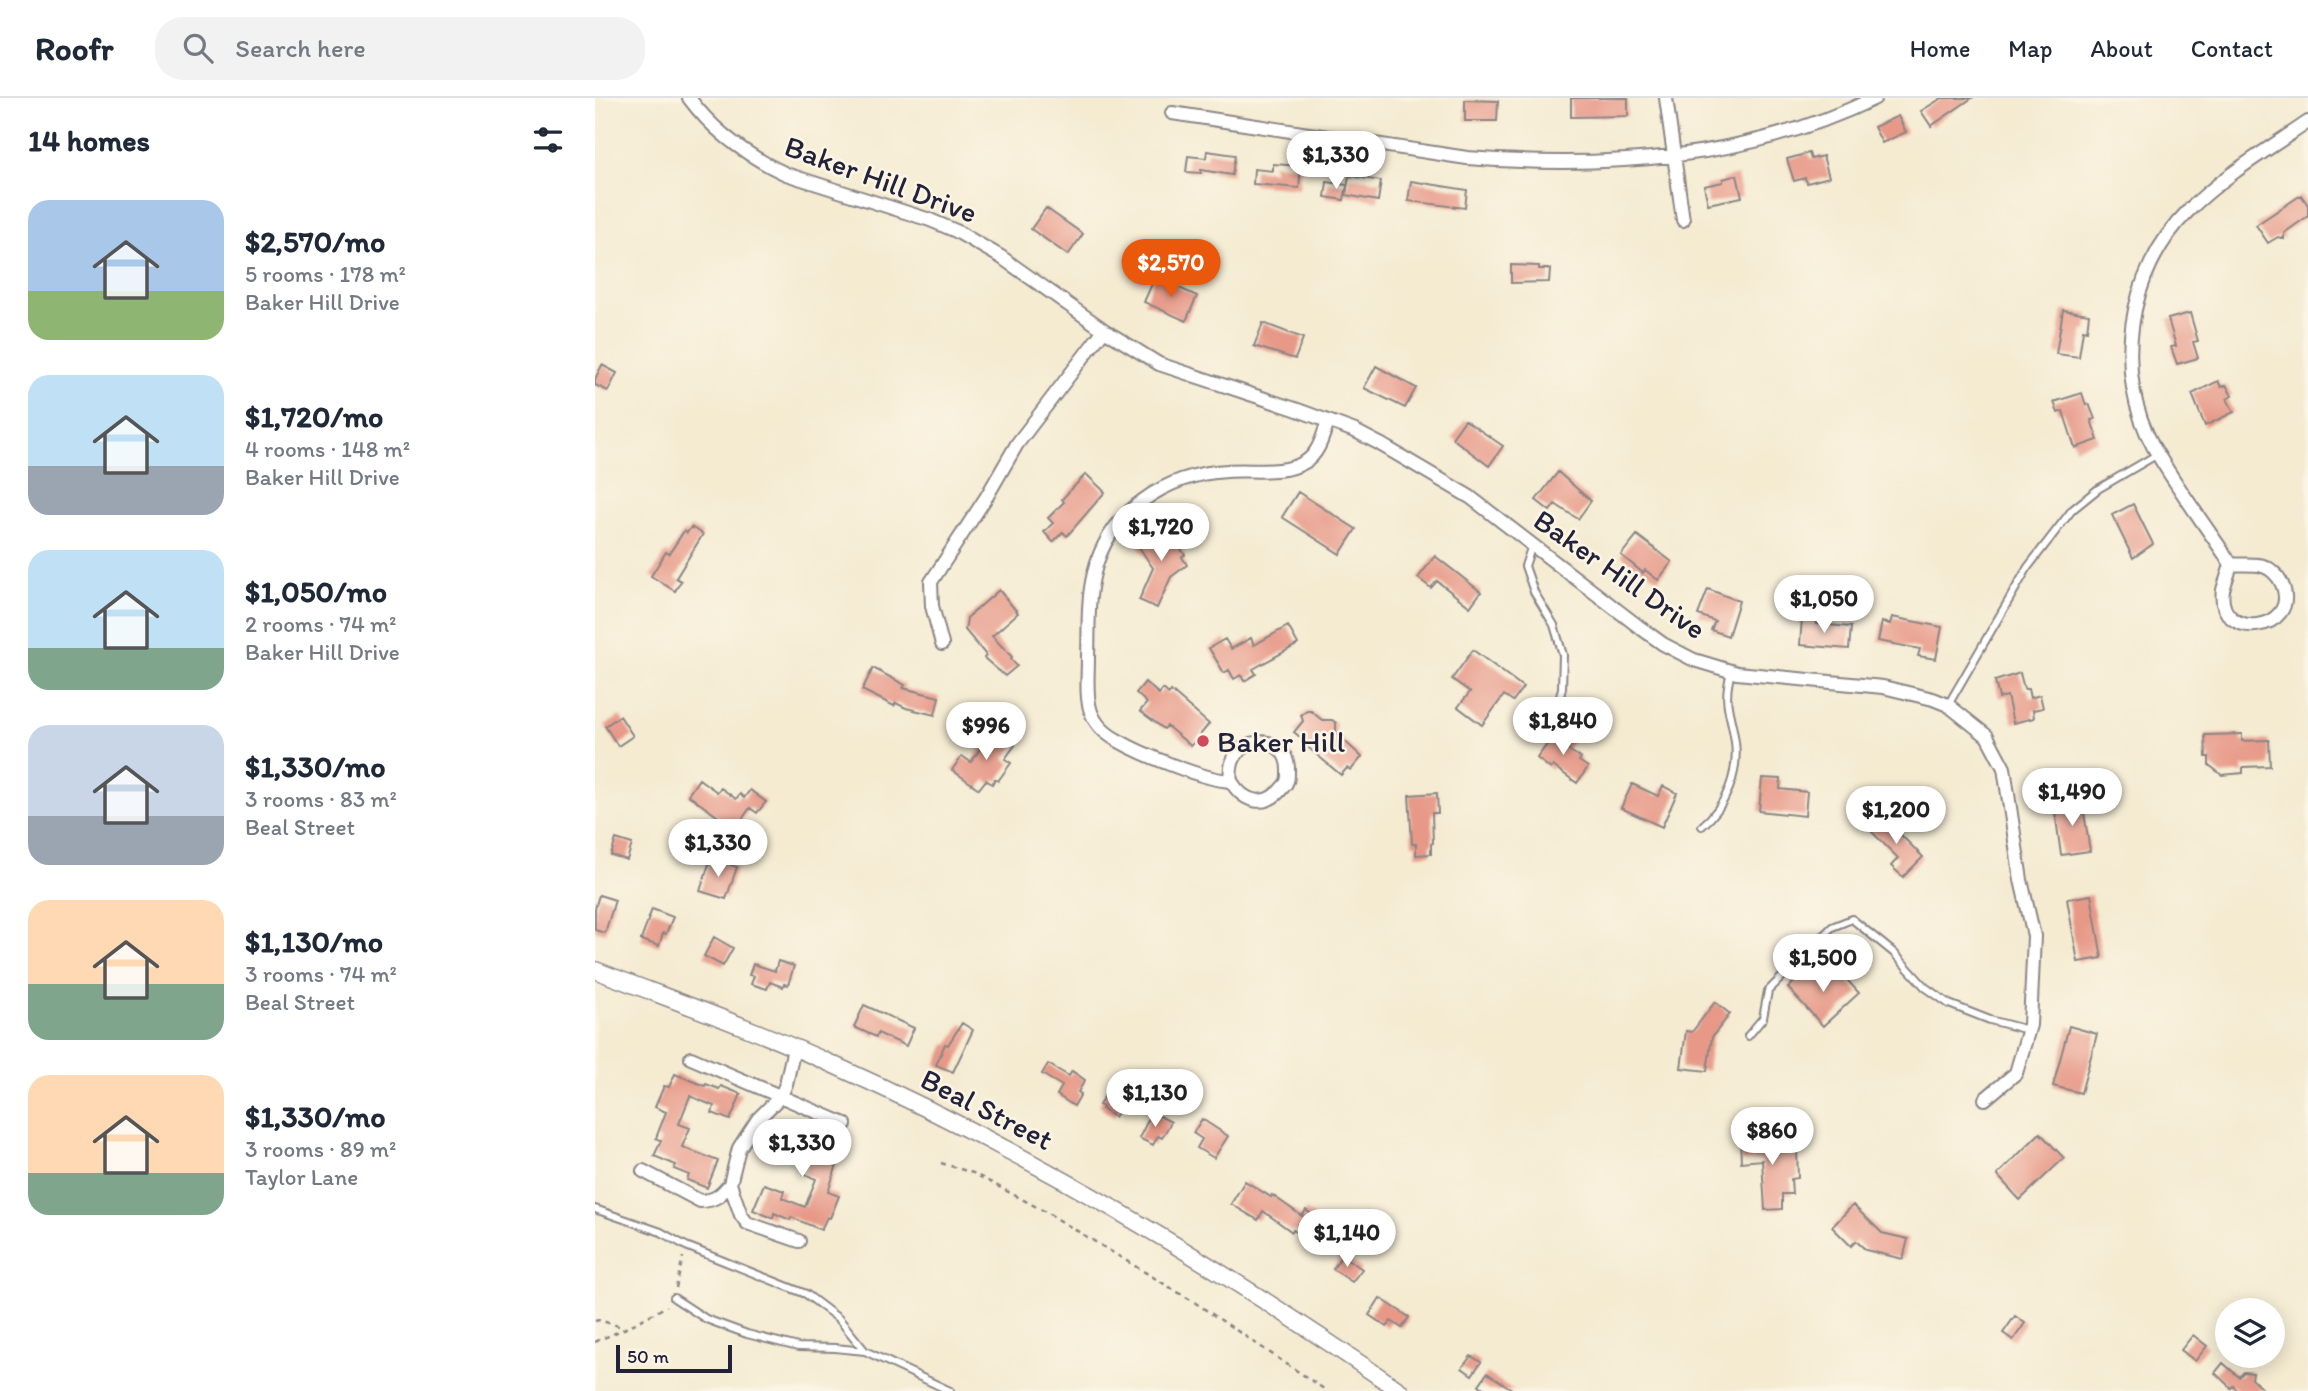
<!DOCTYPE html>
<html lang="en">
<head>
<meta charset="utf-8">
<style>
	body { margin:0; font-family:Itim,sans-serif; background:#f2f2f3; color:#1f2937; height:100vh; display:flex; flex-direction:column; font-size:26px; white-space:nowrap }
	* { box-sizing:border-box; margin:0 }
	p { font-size:23px; color:#747a83 }
	.icon { flex:none; width:38px; height:38px; fill:none; stroke:currentColor; stroke-width:2; stroke-linecap:round; stroke-linejoin:round }
	.map { position:relative; flex:1; overflow:hidden }
	.panel { display:flex; flex-direction:column; background:#fff; width:595px }
	.panel>* { flex:none }
	.controls { position:absolute; left:1620px; top:1200px; display:grid; gap:14px }
	.controls a { display:grid; place-items:center; width:70px; height:70px; border-radius:50%; background:#fff; box-shadow:0 4px 18px #0003; font-size:35px }
	.scale { position:absolute; left:21px; bottom:18px; width:116px; box-sizing:border-box; padding-left:7px; border:4px solid #22223b; border-top:0; font-size:19px; line-height:24px; white-space:nowrap; color:#22223b; -webkit-text-stroke:5px #fcf5e5; paint-order:stroke }
	.price { position:absolute; translate:-50% -60px; padding:0 16px; border-radius:24px; background:#fff; color:#222; font-size:23px; line-height:46px; filter:drop-shadow(0 2px 4px #0008) }
	.price::after { content:''; position:absolute; left:50%; top:42px; width:21px; height:16px; margin-left:-10px; background:inherit; clip-path:polygon(0 0,100% 0,50% 100%) }
	.price.on { background:#ea580c; color:#fff }
	ul { padding:0; list-style:none }
	li { display:flex; align-items:center; gap:21px; height:175px; padding:0 28px }
	li span { display:grid; place-items:center; flex:none; width:196px; height:140px; border-radius:21px; color:#555 }
	li>.icon { margin-inline-start:auto }
	span .icon { width:84px; height:84px; fill:#fffc; stroke-width:1 }
	li b { font-size:30px }
	h2 { display:flex; justify-content:space-between; align-items:center; height:84px; padding:0 28px; font-size:30px }
	header { display:flex; align-items:center; gap:42px; box-sizing:border-box; height:98px; padding:0 35px; background:#fff; border-bottom:2px solid #e0e1e3 }
	header strong { font-size:33px }
	nav { display:flex; gap:38px; margin-inline-start:auto; font-size:24px }
	.search { width:490px; height:63px; background:#f2f2f3; display:flex; align-items:center; gap:18px; box-sizing:border-box; padding:0 24px; border-radius:28px; color:#747a83; font-size:26px }
	main { display:flex; flex:1; min-height:0 }
	.map>svg:first-child { display:block }
	.building { fill:#e79887 }
	.lines { fill:none; stroke-linecap:round; stroke-linejoin:round }
	.service-casing { stroke:#8b8686; stroke-width:10 }
	.minor-casing { stroke:#8b8686; stroke-width:16 }
	.tertiary-casing { stroke:#8b8686; stroke-width:19 }
	.path { stroke:#8b8686; stroke-width:2.5; stroke-dasharray:5 5; stroke-linecap:butt }
	.service { stroke:#fff; stroke-width:6 }
	.minor { stroke:#fff; stroke-width:12 }
	.tertiary { stroke:#fff; stroke-width:16 }
	.poi-dot { fill:#d1495b; stroke:#fcf5e5; stroke-width:2.5 }
	.labels { text-anchor:middle; dominant-baseline:central; stroke-width:5; stroke-linejoin:round; paint-order:stroke }
	.street-label { font-size:30px; fill:#22223b; stroke:#fcf5e5 }
	.poi-label { font-size:30px; fill:#22223b; stroke:#fcf5e5; text-anchor:start }
</style>
</head>
<body>
<header>
<strong>Roofr</strong>
<div class="search"><svg class="icon" aria-label="search" viewBox="0 0 24 24"><circle cx="10" cy="10" r="6"/><path d="M15 15l6 6"/></svg>Search here</div>
<nav><a>Home</a><a>Map</a><a>About</a><a>Contact</a></nav>
</header>
<main>
<section class="panel">
<h2>14 homes<svg class="icon" aria-label="filters" viewBox="0 0 24 24"><path d="M4 7h16M4 17h16"/><circle cx="9" cy="7" r="2"/><circle cx="15" cy="17" r="2"/></svg></h2>
<ul>
<li><span style="background:linear-gradient(#a9c7e8 65%,#8fb573 0)"><svg class="icon" aria-label="home" viewBox="0 0 24 24"><path d="M3 11l9-7 9 7M6 9v11h12V9"/></svg></span><div><b>$2,570/mo</b><p>5 rooms · 178 m²</p><p>Baker Hill Drive</p></div></li>
<li><span style="background:linear-gradient(#bfe0f5 65%,#9aa5b1 0)"><svg class="icon" aria-label="home" viewBox="0 0 24 24"><path d="M3 11l9-7 9 7M6 9v11h12V9"/></svg></span><div><b>$1,720/mo</b><p>4 rooms · 148 m²</p><p>Baker Hill Drive</p></div></li>
<li><span style="background:linear-gradient(#bfe0f5 70%,#7fa58c 0)"><svg class="icon" aria-label="home" viewBox="0 0 24 24"><path d="M3 11l9-7 9 7M6 9v11h12V9"/></svg></span><div><b>$1,050/mo</b><p>2 rooms · 74 m²</p><p>Baker Hill Drive</p></div></li>
<li><span style="background:linear-gradient(#c9d6e8 65%,#9aa5b1 0)"><svg class="icon" aria-label="home" viewBox="0 0 24 24"><path d="M3 11l9-7 9 7M6 9v11h12V9"/></svg></span><div><b>$1,330/mo</b><p>3 rooms · 83 m²</p><p>Beal Street</p></div></li>
<li><span style="background:linear-gradient(#ffd9b3 60%,#7fa58c 0)"><svg class="icon" aria-label="home" viewBox="0 0 24 24"><path d="M3 11l9-7 9 7M6 9v11h12V9"/></svg></span><div><b>$1,130/mo</b><p>3 rooms · 74 m²</p><p>Beal Street</p></div></li>
<li><span style="background:linear-gradient(#ffd9b3 70%,#7fa58c 0)"><svg class="icon" aria-label="home" viewBox="0 0 24 24"><path d="M3 11l9-7 9 7M6 9v11h12V9"/></svg></span><div><b>$1,330/mo</b><p>3 rooms · 89 m²</p><p>Taylor Lane</p></div></li>
</ul>
</section>
<div class="map">
<svg width="1713" height="1293" viewBox="0 0 1713 1293">
	<rect width="100%" height="100%" fill="#fcf5e5"/>
	<filter id="ink" filterUnits="userSpaceOnUse"><feTurbulence type="fractalNoise" baseFrequency=".0143" numOctaves="2"/><feDisplacementMap in="SourceGraphic" scale="14" xChannelSelector="R" yChannelSelector="G"/><feConvolveMatrix kernelMatrix="1 2 1 2 8 2 1 2 1" color-interpolation-filters="sRGB"/></filter>
	<filter id="wash" filterUnits="userSpaceOnUse"><feTurbulence type="fractalNoise" baseFrequency=".00686" numOctaves="4" result="noise"/><feDisplacementMap in="SourceGraphic" scale="28" xChannelSelector="R" yChannelSelector="G"/><feGaussianBlur stdDeviation="1.57" result="paint"/><feColorMatrix in="noise" values="0 0 0 0 0 0 0 0 0 0 0 0 0 0 0 0 0 1.4 0 .05"/><feComposite in="paint" operator="in"/></filter>
	<g filter="url(#wash)">
		<rect width="100%" height="100%" fill="#f4ebd1"/>
		<g id="blocks">
			<path class="building" d="M976,0H1033V18L976,19Z
				M1347,0H1377L1336,28L1326,13Z
				M870,2L903,3L902,23H870Z
				M1303,18L1311,34L1287,45L1279,29Z
				M612,53L640,57L637,77L606,72V75L591,74L593,58L611,60Z
				M1214,55L1216,61L1228,58L1234,79L1212,85L1210,80L1199,83L1192,61Z
				M678,66L706,68L704,90L658,86L659,71L678,73Z
				M1142,77L1147,99L1113,106L1109,88L1128,84V81Z
				M754,78L786,83L783,103L751,97Z
				M816,83L872,92L870,110L813,103Z
				M732,84L752,87L749,102L730,99Z
				M1706,97L1713,107V118L1689,135V141L1683,139L1673,145L1661,127Z
				M451,110L488,136L473,157L436,131Z
				M916,167L944,168V171H955L954,184L916,185Z
				M560,179L602,198L591,223L549,204Z
				M1468,212L1494,216L1492,233L1488,232L1484,259L1461,256Z
				M1595,215L1603,243L1598,244L1603,260L1582,266L1576,249L1581,248L1573,221Z
				M668,225L708,240L700,261L659,248Z
				M7,267L22,275L13,293L0,287V281Z
				M781,268L821,290L810,310L769,290Z
				M1623,283L1626,289L1631,287L1637,298L1632,301L1639,314L1610,328L1597,296Z
				M1487,295L1491,307L1494,306L1500,321L1496,322L1503,342L1480,350L1468,313L1463,315L1459,304Z
				M870,322L908,348L894,368L857,340Z
				M963,374L996,403L983,421L960,406L955,413L941,402Z
				M491,376L510,394L472,438L468,434L458,444L449,434L458,425L453,420L469,404L467,401Z
				M703,394L761,431L745,456L687,419Z
				M1538,406L1558,446L1538,460L1517,417Z
				M569,427L578,439L582,436L590,447L585,450L590,457L587,459L592,467L576,479L562,510L544,502L558,470L542,446Z
				M96,429L108,436L81,480L86,483L80,493L56,478L71,454L74,456L89,433L92,435Z
				M1042,437L1077,464L1063,482L1050,472L1048,475L1026,457Z
				M840,458L886,494L875,509L842,483L836,490L823,480Z
				M1113,491L1144,503L1133,538L1116,532L1120,523L1103,517Z
				M404,492L423,515L397,538L417,559L416,561L422,568L410,578L389,560L391,557L370,532L372,520Z
				M1207,519L1222,521L1221,526L1256,529L1254,551L1205,547Z
				M1297,519L1347,529L1341,561L1323,558L1325,551L1283,543L1287,524L1295,526Z
				M693,528L703,546L658,571L661,576L649,583L646,577L639,581L634,572L629,575L614,550L630,541L636,551L656,540L659,547Z
				M878,552L928,589L918,603L909,597L887,627L863,609L875,594L857,581Z
				M278,570L310,587L308,590L344,599L340,617L311,610L301,605L299,608L267,592Z
				M1425,575L1429,591H1433L1435,600L1445,597L1448,610L1438,612L1439,620L1418,625L1412,598L1404,600L1400,583Z
				M550,584L564,596L568,591L574,596L576,593L614,626L596,648L572,628L569,631L545,613L552,605L541,595Z
				M712,613H716L727,622H737L741,625V635L767,659L756,672L752,670L746,677L709,646L711,644L699,634L708,623L706,617Z
				M25,618L38,638L23,648L10,628Z
				M964,630L979,641L972,651L986,660L984,663L993,669L982,685L958,668L956,671L942,660Z
				M401,634L420,647L410,661L416,665L403,683L400,681L397,686L391,682L384,691L357,672L367,658L376,664L393,639L396,641Z
				M1647,636V643L1674,642L1675,668L1648,669V675L1627,677L1614,667V659H1611L1610,637Z
				M1167,680L1186,681L1185,691L1212,694L1210,718L1164,713Z
				M104,681L122,694L126,690L141,701L145,696L149,700L155,692L171,704L162,715L155,710L140,731L93,697Z
				M1037,686L1063,698L1068,688L1082,695L1067,729L1026,710Z
				M842,695L843,715H837L838,745L836,746V756L821,757V746H817L814,697Z
				M1487,702L1495,753L1466,757L1459,706Z
				M1286,717L1328,759L1308,779L1296,768L1303,760L1273,730Z
				M21,741L37,746L32,762L16,757Z
				M116,760L142,769L131,801L105,793Z
				M4,797L20,802L10,835L0,832V811Z
				M1496,797L1507,860L1483,864L1472,801Z
				M57,811L78,819L71,836L68,835L64,848L46,842Z
				M119,839L138,850L128,868L109,858Z
				M183,863L199,868L193,887L189,886L188,889L175,884L172,891L156,886L159,878L154,877L158,866L180,873Z
				M1215,869L1229,884L1243,872L1264,895L1228,928L1193,890Z
				M1120,904L1135,916L1117,939L1112,973L1086,970L1091,933L1097,934Z
				M269,907L319,930L311,948L283,935L281,939L259,929Z
				M367,925L378,932L358,974L341,967L350,946L353,947Z
				M1474,928L1502,936L1486,995L1458,988Z
				M453,966L474,978L477,973L490,982L483,994L486,996L479,1008L462,997L467,988L447,976Z
				M554,973L570,983L560,1002L543,992Z
				M80,976L110,988L111,986L124,991L126,988L146,996L135,1022L117,1015L119,1008L95,998L84,1026L95,1030L87,1049L123,1063L112,1090L92,1082L94,1077L79,1071L81,1067L59,1058L66,1043L61,1040L71,1014L60,1009L69,988L74,989Z
				M525,987L535,993L519,1019L507,1011L508,1009L504,1007L515,989L521,994Z
				M557,1014L576,1024L567,1040L563,1038L558,1047L544,1040Z
				M607,1021L633,1038L619,1060L602,1050L607,1041L598,1035Z
				M178,1024L197,1031L196,1036L228,1048L230,1043L246,1049L240,1063L243,1064L233,1094L244,1098L235,1120L232,1119L226,1132L196,1119L195,1122L179,1115L178,1120L158,1112L169,1086L189,1093L187,1100L210,1109L221,1081L209,1076L215,1062L189,1052L186,1057L167,1050Z
				M1445,1035L1469,1060L1425,1102L1402,1077Z
				M1188,1038V1053L1202,1052L1203,1080L1196,1081L1197,1096H1187V1111L1170,1112L1167,1062L1146,1064L1145,1040Z
				M650,1083L676,1099L677,1097L707,1118L711,1112L721,1120L717,1126L720,1128L712,1139L698,1132L697,1134L668,1113L663,1122L636,1106Z
				M1258,1107L1287,1135L1313,1141L1308,1161L1271,1152L1261,1143L1256,1148L1237,1129Z
				M747,1157L767,1171L757,1184L738,1171Z
				M785,1200L814,1219L807,1230L796,1223L792,1229L774,1217Z
				M1420,1218L1430,1225L1418,1242L1408,1235Z
				M1598,1237L1612,1248L1600,1263L1586,1252Z
				M876,1258L886,1264L877,1277L867,1270Z
				M1628,1265L1644,1279L1649,1274L1658,1275L1657,1281L1670,1293H1643L1638,1288L1636,1290L1620,1275Z
				M892,1275L920,1293H894L884,1287Z"/>
		</g>
	</g>
	<g filter="url(#ink)">
		<use href="#blocks" fill-opacity="0" stroke="#8b8686" stroke-width="2"/>
		<g class="lines">
			<g class="service-casing">
				<path id="service" d="M937,447L930,468L939,494L959,527L968,557L967,590L959,625
					M1353,607L1433,469L1477,412L1503,391L1563,356
					M1107,728C1131,708 1144,676 1140,644C1136,613 1127,607 1136,574
					M1153,938L1168,920L1173,893L1237,829L1257,821L1299,855L1330,889L1354,906L1395,922L1433,932
					M0,1111L66,1134L91,1148L211,1196L244,1221L270,1253L355,1293
					M79,1200L111,1221L152,1236L203,1249L240,1250L270,1253"/>
			</g>
			<g class="minor-casing">
				<path id="minor" d="M94,0C119,34 152,58 191,76L335,122L361,133L406,159L509,232L564,266L700,311L760,333L785,346L875,399L1043,528L1068,546L1099,562L1142,575L1288,589L1338,601L1353,607L1392,638L1409,670L1426,782L1439,838L1435,927L1421,975L1390,1001
					M1071,0L1088,122
					M577,15L872,60C1011,71 1153,62 1280,0
					M1636,466C1645,467 1655,466 1663,467C1674,468 1683,477 1687,486C1707,534 1620,545 1628,492C1630,484 1634,475 1636,466C1611,428 1582,390 1559,350C1517,275 1532,174 1593,113C1628,78 1672,52 1713,24
					M347,546L337,508L336,484L392,398L422,346L509,232
					M636,683C629,635 695,631 693,674C693,681 693,684 688,689C671,711 649,705 636,683C609,682 546,656 522,642C486,622 493,595 493,559C494,531 492,502 499,475C513,414 572,376 632,373C656,371 689,377 710,364C724,356 728,337 733,323
					M199,950L191,986L186,998L163,1021L144,1050L135,1086L146,1117L152,1125L204,1143
					M96,960L250,1026
					M48,1073L105,1103C120,1103 126,1097 135,1086"/>
			</g>
			<g class="tertiary-casing">
				<path id="tertiary" d="M0,872C80,903 163,932 241,968C440,1057 626,1169 805,1293"/>
			</g>
			<path class="path" d="M346,1065L378,1075L451,1114L599,1204L732,1293
				M81,1190L88,1159
				M0,1223L4,1222L30,1230
				M0,1244L31,1230L72,1208"/>
			<use href="#service" class="service"/>
			<use href="#minor" class="minor"/>
			<use href="#tertiary" class="tertiary"/>
		</g>
	</g>
	<circle class="poi-dot" cx="608" cy="643" r="7"/>
	<g class="labels">
		<g class="street-label">
			<text transform="translate(286 81) rotate(20)">Baker Hill Drive</text>
			<text transform="translate(1025 476) rotate(35)">Baker Hill Drive</text>
			<text transform="translate(392 1011) rotate(27)">Beal Street</text>
		</g>
		<g class="poi-label">
			<text x="622" y="643">Baker Hill</text>
		</g>
	</g>
</svg>
<div class="controls">
<a><svg class="icon" aria-label="layers" viewBox="0 0 24 24"><path d="M12 4l9 5-9 5-9-5zM3 14l9 5 9-5"/></svg></a>
</div>
<div class="scale">50 m</div>
<b class="price" style="left:741px;top:93px">$1,330</b>
<b class="price on" style="left:576px;top:201px">$2,570</b>
<b class="price" style="left:566px;top:465px">$1,720</b>
<b class="price" style="left:1229px;top:537px">$1,050</b>
<b class="price" style="left:968px;top:659px">$1,840</b>
<b class="price" style="left:391px;top:664px">$996</b>
<b class="price" style="left:1477px;top:730px">$1,490</b>
<b class="price" style="left:1301px;top:748px">$1,200</b>
<b class="price" style="left:123px;top:781px">$1,330</b>
<b class="price" style="left:1228px;top:896px">$1,500</b>
<b class="price" style="left:560px;top:1031px">$1,130</b>
<b class="price" style="left:1177px;top:1069px">$860</b>
<b class="price" style="left:207px;top:1081px">$1,330</b>
<b class="price" style="left:752px;top:1171px">$1,140</b>
</div>
</main>
</body>
</html>
